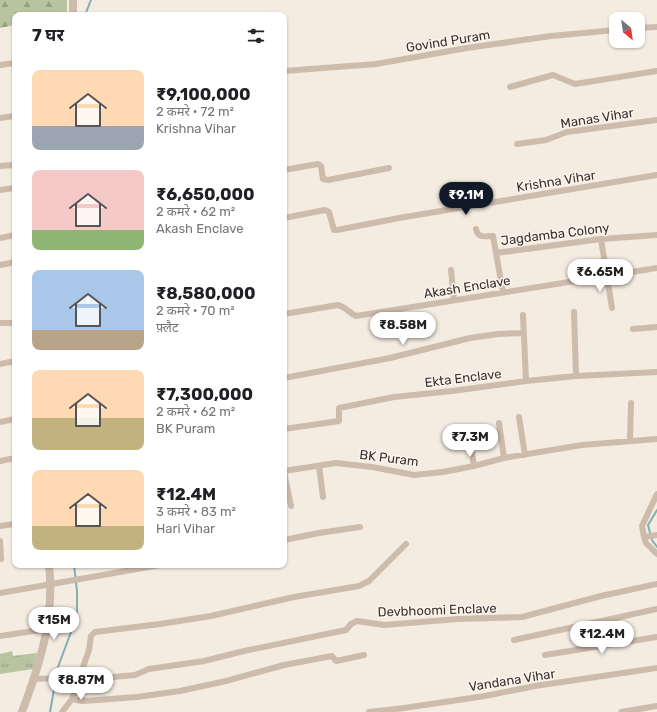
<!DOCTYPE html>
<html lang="hi">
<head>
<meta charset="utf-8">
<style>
	body { margin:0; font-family:Rubik,"Noto Sans Devanagari",sans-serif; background:#f2f2f2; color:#202124; height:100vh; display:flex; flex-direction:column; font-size:15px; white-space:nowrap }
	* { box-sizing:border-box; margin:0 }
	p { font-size:13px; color:#757577 }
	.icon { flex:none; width:22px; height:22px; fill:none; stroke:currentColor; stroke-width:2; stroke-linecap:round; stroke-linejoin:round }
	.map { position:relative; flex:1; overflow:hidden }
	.sheet { position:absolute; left:12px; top:12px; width:275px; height:556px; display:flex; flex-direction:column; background:#fff; border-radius:8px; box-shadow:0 1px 3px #0004 }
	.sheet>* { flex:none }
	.needle { width:26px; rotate:151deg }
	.buttons { position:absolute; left:609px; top:12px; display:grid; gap:8px }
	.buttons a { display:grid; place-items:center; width:36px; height:36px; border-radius:8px; background:#fff; box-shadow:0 1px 3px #0004; font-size:20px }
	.price { position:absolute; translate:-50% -34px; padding:0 9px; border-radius:14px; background:#fff; color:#222; font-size:13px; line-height:26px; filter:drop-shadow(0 1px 2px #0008) }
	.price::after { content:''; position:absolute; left:50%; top:24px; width:12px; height:9px; margin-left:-6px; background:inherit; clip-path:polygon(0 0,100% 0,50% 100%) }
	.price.active { background:#111827; color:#fff }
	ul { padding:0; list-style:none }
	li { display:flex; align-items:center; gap:12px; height:100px; padding:0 20px }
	li span { display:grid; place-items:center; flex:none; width:112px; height:80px; border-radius:8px; color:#555 }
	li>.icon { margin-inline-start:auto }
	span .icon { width:48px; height:48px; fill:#fffc; stroke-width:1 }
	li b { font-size:17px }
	h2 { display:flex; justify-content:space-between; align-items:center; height:48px; padding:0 20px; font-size:17px }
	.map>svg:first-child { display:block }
	.grass { fill:url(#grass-tufts) }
	.forest { fill:url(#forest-firs) }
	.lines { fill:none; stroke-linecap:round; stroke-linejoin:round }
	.stream { stroke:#7fb0b2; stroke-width:2 }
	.minor { stroke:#cdbbac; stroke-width:6 }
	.tertiary { stroke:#cdbbac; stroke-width:8 }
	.labels { text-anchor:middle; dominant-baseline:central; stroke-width:3; stroke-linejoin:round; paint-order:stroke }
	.street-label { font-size:13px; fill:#3b302b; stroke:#fbf5ee }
</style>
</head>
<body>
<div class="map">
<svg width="657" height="712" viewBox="0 0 657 712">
	<defs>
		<pattern id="grass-tufts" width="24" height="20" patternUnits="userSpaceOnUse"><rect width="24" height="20" fill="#b8c4a0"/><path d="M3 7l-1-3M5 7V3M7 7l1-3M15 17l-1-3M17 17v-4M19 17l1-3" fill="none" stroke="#97a083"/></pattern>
		<pattern id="forest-firs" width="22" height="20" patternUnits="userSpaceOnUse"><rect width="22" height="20" fill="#b8c4a0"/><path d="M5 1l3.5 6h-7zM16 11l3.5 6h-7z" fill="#97a083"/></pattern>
	</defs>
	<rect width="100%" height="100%" fill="#f4ebe1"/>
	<path class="grass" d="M12,651L13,656L37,653L33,669L0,674V654Z"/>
	<path class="forest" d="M0,0H67V15H15V25L0,28Z"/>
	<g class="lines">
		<path class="stream" d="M85,15L91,0
			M657,510L648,525L652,540L657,547
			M50,712L58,667L77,616V591L74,565"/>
		<path class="minor" d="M638,28L657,27
			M0,65L15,63
			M284,71L376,64L467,48L551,36L616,30
			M510,87L553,75L575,84L657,71
			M0,118L15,116
			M517,144L546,140L567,132L657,120
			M0,166L15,165
			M284,170L318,164L321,166L323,179L328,180L389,168
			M0,190L15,188
			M284,218L325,210L329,212L334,230H337L399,218L657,175
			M476,229C478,239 485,236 493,236L496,253
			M0,238L15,235
			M601,239L612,308
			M0,265L15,262
			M451,270L454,300
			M503,292L496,253L601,239L657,235
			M574,312L576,376
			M284,314L338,305C346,307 349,313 356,316L657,268
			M523,315L526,381
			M0,323H15
			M633,329L657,327
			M0,364L15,361
			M284,378L390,358L470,338L498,334L524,333
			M519,417L525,455
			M0,422L15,419
			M499,423L504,458
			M284,429L339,421V408L394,397L452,391L526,381L576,376L657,372
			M469,434L474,466
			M630,441L631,403
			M0,461L15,458
			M319,466L323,497
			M284,471L336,463L372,467L414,475L443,472L474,466L504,458L582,445L657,439
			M284,472L291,506
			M657,494L642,526L644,537L646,543L657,554
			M0,526L15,524
			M644,537L657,535
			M284,540L319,533L360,527
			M0,541L1,559
			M0,593L160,565
			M0,636L47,629
			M514,640L657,609
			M545,655L657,637
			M34,679C54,678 59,677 76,686
			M79,680L135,675L149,669L204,661L244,651L346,630L351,624L357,621L384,625L458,619L522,617L601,596L657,584
			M72,699L82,701L97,700L137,697L180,691L226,681L284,665L332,656L336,661L364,655
			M62,712L72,699L89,650L91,636L95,632L160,624L211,616L294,597L359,586L369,581L406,544
			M369,712L404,708L485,696L535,686L657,668
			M621,712L657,706"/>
		<path class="tertiary" d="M73,15V0
			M22,712C40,664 55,617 49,565"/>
	</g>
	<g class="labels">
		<g class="street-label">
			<text transform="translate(448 41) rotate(-9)">Govind Puram</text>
			<text transform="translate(597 118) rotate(-9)">Manas Vihar</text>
			<text transform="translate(556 181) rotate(-9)">Krishna Vihar</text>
			<text transform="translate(555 234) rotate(-7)">Jagdamba Colony</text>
			<text transform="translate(467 287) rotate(-9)">Akash Enclave</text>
			<text transform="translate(463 378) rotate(-7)">Ekta Enclave</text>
			<text transform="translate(389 458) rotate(7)">BK Puram</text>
			<text transform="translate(437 610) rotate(-2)">Devbhoomi Enclave</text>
			<text transform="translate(512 680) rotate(-9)">Vandana Vihar</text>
		</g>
	</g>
</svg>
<div class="buttons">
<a><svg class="needle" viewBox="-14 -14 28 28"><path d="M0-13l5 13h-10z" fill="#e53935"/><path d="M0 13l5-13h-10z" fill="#757577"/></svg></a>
</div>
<b class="price active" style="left:466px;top:216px">₹9.1M</b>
<b class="price" style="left:600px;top:293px">₹6.65M</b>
<b class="price" style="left:403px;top:346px">₹8.58M</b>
<b class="price" style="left:470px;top:458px">₹7.3M</b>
<b class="price" style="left:54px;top:641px">₹15M</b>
<b class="price" style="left:602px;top:655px">₹12.4M</b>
<b class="price" style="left:81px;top:701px">₹8.87M</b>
<section class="sheet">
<h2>7 घर<svg class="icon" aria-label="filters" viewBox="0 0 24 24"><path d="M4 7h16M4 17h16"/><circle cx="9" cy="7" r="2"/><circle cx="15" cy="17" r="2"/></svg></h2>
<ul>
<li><span style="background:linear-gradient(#ffd9b3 70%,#9aa5b1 0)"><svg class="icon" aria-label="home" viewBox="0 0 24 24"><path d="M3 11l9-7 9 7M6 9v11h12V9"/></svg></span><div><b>₹9,100,000</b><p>2 कमरे · 72 m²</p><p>Krishna Vihar</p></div></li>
<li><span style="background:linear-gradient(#f6c9c9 75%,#8fb573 0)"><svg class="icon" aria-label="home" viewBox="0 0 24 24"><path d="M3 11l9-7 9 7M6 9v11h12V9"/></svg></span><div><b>₹6,650,000</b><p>2 कमरे · 62 m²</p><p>Akash Enclave</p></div></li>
<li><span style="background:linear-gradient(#a9c7e8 75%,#b9a48a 0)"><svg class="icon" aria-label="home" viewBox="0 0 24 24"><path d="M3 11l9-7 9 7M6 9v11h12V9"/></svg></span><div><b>₹8,580,000</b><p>2 कमरे · 70 m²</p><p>फ़्लैट</p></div></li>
<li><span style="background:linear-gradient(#ffd9b3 60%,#c2b280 0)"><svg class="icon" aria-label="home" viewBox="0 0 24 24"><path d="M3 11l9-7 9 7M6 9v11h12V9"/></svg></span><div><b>₹7,300,000</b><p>2 कमरे · 62 m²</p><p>BK Puram</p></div></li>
<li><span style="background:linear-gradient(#ffd9b3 70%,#c2b280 0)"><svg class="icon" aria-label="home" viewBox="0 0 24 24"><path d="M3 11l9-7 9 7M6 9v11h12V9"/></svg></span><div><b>₹12.4M</b><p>3 कमरे · 83 m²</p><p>Hari Vihar</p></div></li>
</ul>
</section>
</div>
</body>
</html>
